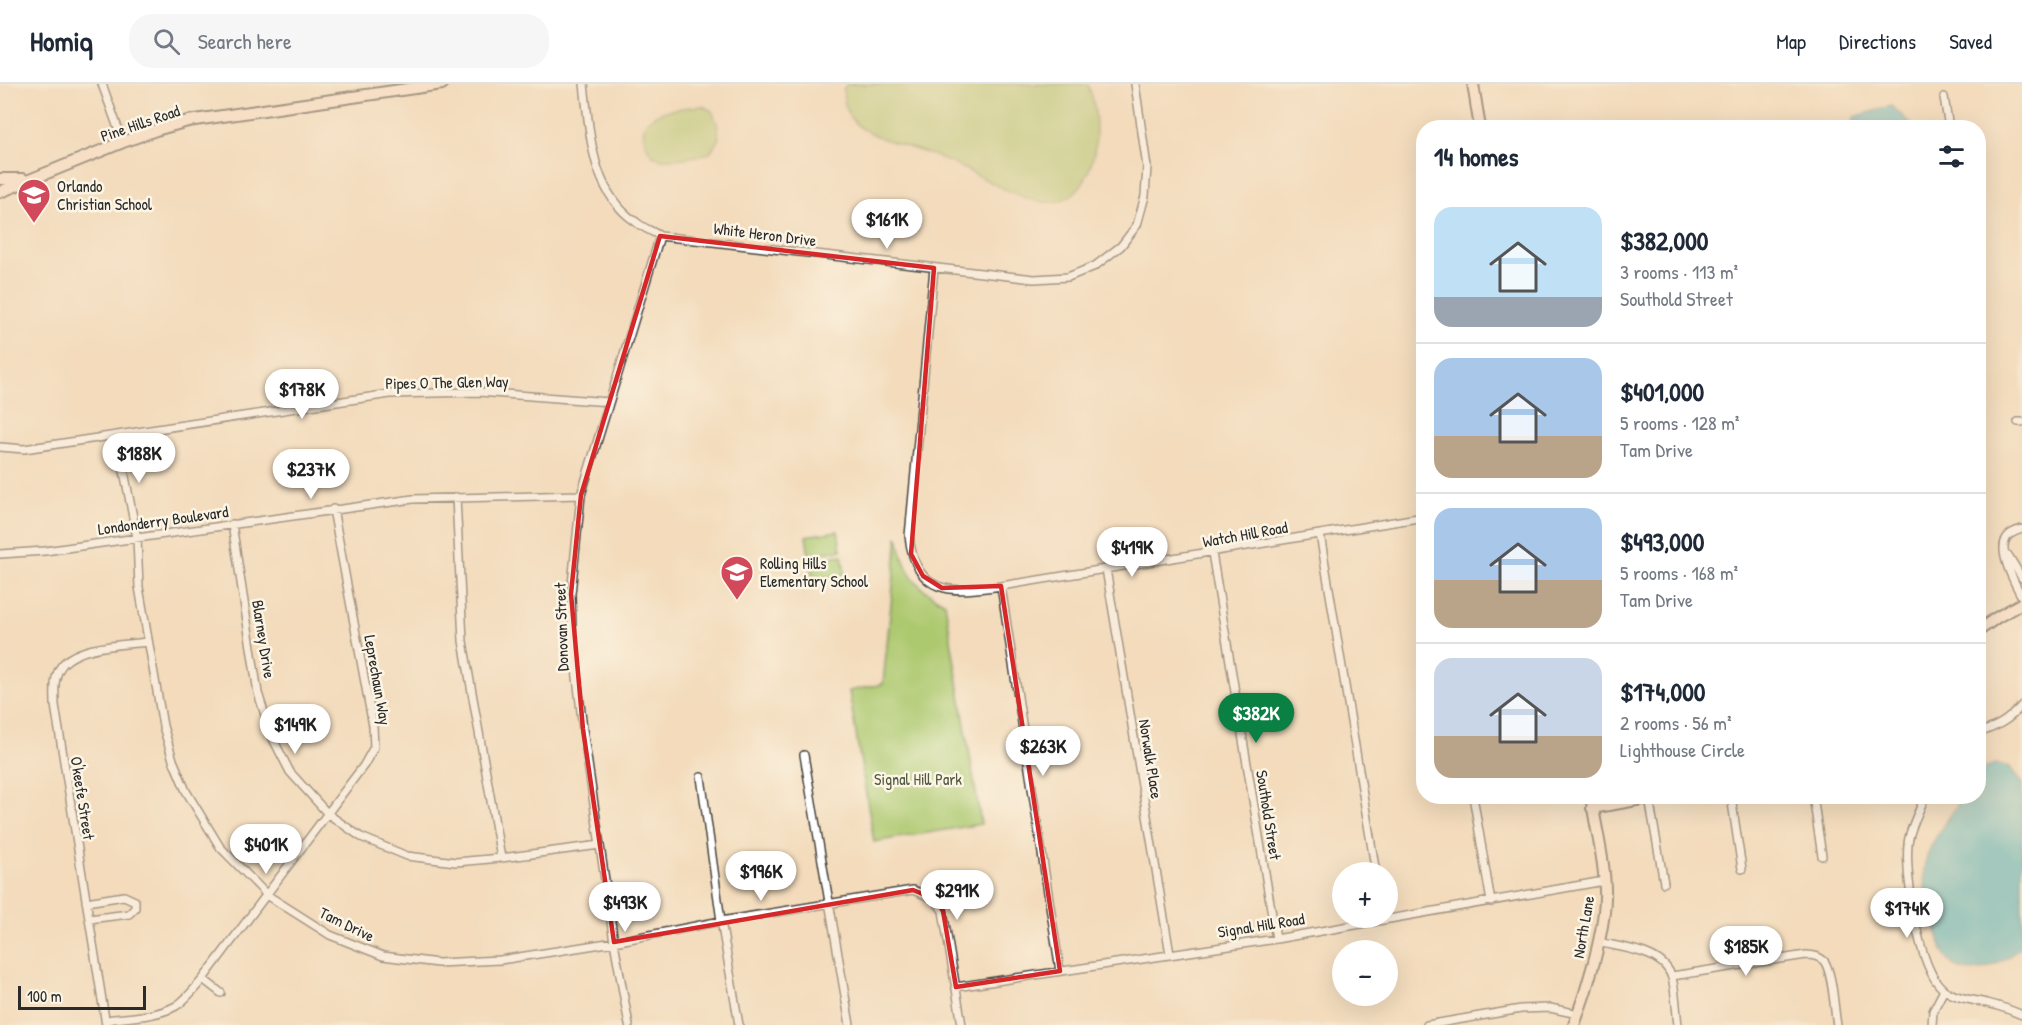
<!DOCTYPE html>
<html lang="en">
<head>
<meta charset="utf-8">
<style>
	body { margin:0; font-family:"Patrick Hand",sans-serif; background:#f6f6f7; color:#1f2937; height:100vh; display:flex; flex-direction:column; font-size:22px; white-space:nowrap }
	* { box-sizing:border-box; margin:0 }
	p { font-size:20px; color:#747a83 }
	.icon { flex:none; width:33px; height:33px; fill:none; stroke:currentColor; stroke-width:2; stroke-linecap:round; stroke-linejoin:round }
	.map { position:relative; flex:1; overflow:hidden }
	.side { position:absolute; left:1416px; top:36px; width:570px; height:684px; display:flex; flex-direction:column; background:#fff; border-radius:24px; box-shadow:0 6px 24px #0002 }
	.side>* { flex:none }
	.controls { position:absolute; left:1332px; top:778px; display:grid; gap:12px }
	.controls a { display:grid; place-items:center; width:66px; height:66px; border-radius:50%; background:#fff; box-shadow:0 6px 24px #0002; font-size:30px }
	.scale { position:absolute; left:18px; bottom:15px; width:128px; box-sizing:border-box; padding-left:6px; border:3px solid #2b2b2b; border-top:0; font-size:16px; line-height:21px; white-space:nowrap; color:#2b2b2b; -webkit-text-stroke:4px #fcf5e5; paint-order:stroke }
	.price { position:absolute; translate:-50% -51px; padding:0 14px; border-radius:21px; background:#fff; color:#222; font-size:20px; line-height:39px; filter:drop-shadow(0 2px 3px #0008) }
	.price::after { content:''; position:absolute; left:50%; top:36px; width:18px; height:14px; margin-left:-9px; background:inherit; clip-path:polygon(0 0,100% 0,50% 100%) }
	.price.selected { background:#0b8043; color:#fff }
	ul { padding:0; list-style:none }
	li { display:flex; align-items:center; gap:18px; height:150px; padding:0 18px }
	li+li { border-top:2px solid #e0e1e3 }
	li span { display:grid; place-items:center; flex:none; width:168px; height:120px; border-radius:18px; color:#555 }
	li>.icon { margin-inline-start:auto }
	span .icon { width:72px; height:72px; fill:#fffc; stroke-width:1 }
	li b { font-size:26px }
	h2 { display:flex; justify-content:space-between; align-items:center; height:72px; padding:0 18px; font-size:26px }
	header { display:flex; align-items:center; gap:36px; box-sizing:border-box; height:84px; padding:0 30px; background:#fff; border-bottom:2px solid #e0e1e3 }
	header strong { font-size:28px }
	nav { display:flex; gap:33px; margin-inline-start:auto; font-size:21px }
	.search { width:420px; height:54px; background:#f6f6f7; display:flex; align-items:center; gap:15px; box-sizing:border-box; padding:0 21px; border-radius:24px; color:#747a83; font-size:22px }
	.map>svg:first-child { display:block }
	.green { fill:#adc970; stroke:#6c7a4e; stroke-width:1.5 }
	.water { fill:#44b2c0; stroke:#386e76; stroke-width:1.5 }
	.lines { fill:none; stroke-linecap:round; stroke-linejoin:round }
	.street-casing { stroke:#494541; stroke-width:10 }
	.secondary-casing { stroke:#494541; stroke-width:14 }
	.street { stroke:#fff; stroke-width:7 }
	.secondary { stroke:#fde4d1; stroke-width:10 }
	.marked { fill:none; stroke:#d62828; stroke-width:4.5; stroke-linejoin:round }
	.labels { text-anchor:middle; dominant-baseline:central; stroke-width:5; stroke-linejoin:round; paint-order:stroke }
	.street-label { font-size:16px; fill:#2b2b2b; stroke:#fcf5e5 }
	.poi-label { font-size:16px; fill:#2b2b2b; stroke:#fcf5e5; text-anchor:start }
	.park-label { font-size:16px; fill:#525a40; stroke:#fcf5e5 }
</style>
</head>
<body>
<header>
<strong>Homiq</strong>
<div class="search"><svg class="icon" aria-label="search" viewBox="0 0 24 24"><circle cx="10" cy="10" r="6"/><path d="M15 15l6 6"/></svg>Search here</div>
<nav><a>Map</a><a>Directions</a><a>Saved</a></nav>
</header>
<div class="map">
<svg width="2022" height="941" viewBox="0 0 2022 941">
	<rect width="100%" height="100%" fill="#fcf5e5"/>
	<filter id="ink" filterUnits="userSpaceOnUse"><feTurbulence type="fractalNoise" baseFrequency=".0167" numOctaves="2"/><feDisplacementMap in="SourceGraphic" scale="12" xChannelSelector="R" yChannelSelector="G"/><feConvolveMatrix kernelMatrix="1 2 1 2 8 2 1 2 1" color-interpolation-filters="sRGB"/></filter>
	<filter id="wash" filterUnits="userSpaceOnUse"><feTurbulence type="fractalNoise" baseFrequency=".008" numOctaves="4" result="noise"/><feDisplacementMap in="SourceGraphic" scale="24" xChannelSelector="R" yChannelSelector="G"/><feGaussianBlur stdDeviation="1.35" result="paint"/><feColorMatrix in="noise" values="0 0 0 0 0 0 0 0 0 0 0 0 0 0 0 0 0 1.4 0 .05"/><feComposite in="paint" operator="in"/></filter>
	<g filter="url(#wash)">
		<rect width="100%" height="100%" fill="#f3dbbb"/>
		<path class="green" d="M847,0H1088C1090,7 1093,15 1094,22C1101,60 1091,128 1037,117C1003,109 974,87 942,75C919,65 880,57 861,44C846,33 844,21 843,5Z
			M703,22L712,27L717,39L719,54L710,69C697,72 672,78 659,74C651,72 648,65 645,57C634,26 683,23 703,22Z
			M838,447L841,466L809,471L806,452Z
			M898,452C903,486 914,503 945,519L981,740L874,758L849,607L883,600Z
			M842,471L845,490L813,495L810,476Z"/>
		<path class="water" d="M1891,22L1915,43H1851L1854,33Z
			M1996,680L2010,683L2022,700V862C2005,877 1969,900 1949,877C1942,869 1934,841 1932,830C1929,816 1922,799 1924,785C1927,759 1950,735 1962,713L1978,712L1979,689L1989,682Z"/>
	</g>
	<g filter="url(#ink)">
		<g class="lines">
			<g class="street-casing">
				<path id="street" d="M102,0L123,58
					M584,0C590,49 591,108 636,138C643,144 652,147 660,152L1034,195L1068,193L1095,182L1121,162L1137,141L1145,112L1147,83L1135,0
					M1944,13L1949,44
					M934,184L909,452C916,513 952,509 1001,502L1424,433
					M2018,338H2022
					M117,351L137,454L139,503L163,642L173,676L186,707L220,763L267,811L330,851L383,872L438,879L500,876L614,858L721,837L913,806L935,815L943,827L962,941
					M0,363L24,365L390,310L479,308L609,318
					M456,413L463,557L501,774
					M232,440L258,609L272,653L290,688L328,730L361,753L407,772L456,778L501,774L600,761
					M2022,445C2016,447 2009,449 2006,455C1998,469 2015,500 2022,513
					M1320,450L1376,789
					M1212,469L1276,855
					M0,470L45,467L413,415L581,411
					M2008,471L2022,494
					M1106,485L1170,870
					M1001,502L1060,887
					M1978,649C1997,643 2009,636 2022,621
					M804,671L850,941
					M701,693L721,837L739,941
					M1473,712L1491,818
					M1731,712L1742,785
					M1813,712L1822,772
					M1925,712C1920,727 1909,745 1908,760C1905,792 1918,884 1943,905C1955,914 1973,916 1987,919C1999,922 2011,926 2022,931
					M1649,714L1664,799
					M86,818L124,812L135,817V824L129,830L89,835
					M1598,858C1621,864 1664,866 1672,894C1676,909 1676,926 1678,941
					M1672,892L1806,871C1812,871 1819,872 1824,877C1833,889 1834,926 1837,941
					M203,895L221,909
					M956,903L1276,855L1604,797
					M105,936C128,933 156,933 176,922C186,916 195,904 203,895L364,681L374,663L373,642L333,425
					M106,941L55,621C55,609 53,595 60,584C74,561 124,561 148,558
					M629,941L614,858L583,645L572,550L571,510L581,411L660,152
					M1427,941L1521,925L1550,924L1578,930
					M1932,941L1933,927L1944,906"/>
			</g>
			<g class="secondary-casing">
				<path id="secondary" d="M1473,0L1480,44
					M0,95H23
					M0,108L123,58L156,46L188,37L442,0
					M1978,547L1996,534L2022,519
					M1592,724L1659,712
					M1574,941C1587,906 1604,850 1605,814C1606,781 1596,746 1591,712"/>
			</g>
			<use href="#street" class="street"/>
			<use href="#secondary" class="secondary"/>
		</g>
	</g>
	<path d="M0 0H2022V941H0ZM660,152L934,184L911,470L923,492L942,504L1001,502L1060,887L956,903L943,827L935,815L913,806L614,858L583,645L571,510L581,411Z" fill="#f3dbbb" fill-opacity=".55" fill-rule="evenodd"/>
	<path class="marked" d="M660,152L934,184L911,470L923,492L942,504L1001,502L1060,887L956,903L943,827L935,815L913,806L614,858L583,645L571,510L581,411Z"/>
	<defs>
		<g id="school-pin" transform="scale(1.725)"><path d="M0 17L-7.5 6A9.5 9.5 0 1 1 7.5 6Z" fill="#d1495b" stroke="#fcf5e5"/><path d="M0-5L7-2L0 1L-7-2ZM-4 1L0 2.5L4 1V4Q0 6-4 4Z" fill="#fff"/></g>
	</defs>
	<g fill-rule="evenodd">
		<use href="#school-pin" x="34" y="111"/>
		<use href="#school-pin" x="737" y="488"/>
	</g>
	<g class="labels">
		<g class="street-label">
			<text transform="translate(140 39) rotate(-19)">Pine Hills Road</text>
			<text transform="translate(765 150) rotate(7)">White Heron Drive</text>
			<text transform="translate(447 298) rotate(-1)">Pipes O The Glen Way</text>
			<text transform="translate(163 436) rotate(-8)">Londonderry Boulevard</text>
			<text transform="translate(1245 450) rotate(-10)">Watch Hill Road</text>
			<text transform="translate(561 543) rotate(-92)">Donovan Street</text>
			<text transform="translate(264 555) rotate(81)">Blarney Drive</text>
			<text transform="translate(378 596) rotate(80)">Leprechaun Way</text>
			<text transform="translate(1151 675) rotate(81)">Norwalk Place</text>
			<text transform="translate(83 714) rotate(81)">O'keefe Street</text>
			<text transform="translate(1269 731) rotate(81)">Southold Street</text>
			<text transform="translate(347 840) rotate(26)">Tam Drive</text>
			<text transform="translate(1261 841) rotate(-9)">Signal Hill Road</text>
			<text transform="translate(1583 843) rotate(-80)">North Lane</text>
		</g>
		<g class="poi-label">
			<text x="57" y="102">Orlando<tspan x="57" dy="18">Christian School</tspan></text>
			<text x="760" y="479">Rolling Hills<tspan x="760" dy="18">Elementary School</tspan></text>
		</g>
		<g class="park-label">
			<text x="918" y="695">Signal Hill Park</text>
		</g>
	</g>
</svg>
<div class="controls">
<a>+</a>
<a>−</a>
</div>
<div class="scale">100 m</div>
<b class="price" style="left:887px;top:166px">$161K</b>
<b class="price" style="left:302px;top:336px">$178K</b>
<b class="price" style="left:139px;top:400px">$188K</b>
<b class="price" style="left:311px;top:416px">$237K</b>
<b class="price" style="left:1132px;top:494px">$419K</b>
<b class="price selected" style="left:1256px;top:660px">$382K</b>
<b class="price" style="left:295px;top:671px">$149K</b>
<b class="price" style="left:1043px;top:693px">$263K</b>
<b class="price" style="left:266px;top:791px">$401K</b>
<b class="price" style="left:761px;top:818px">$196K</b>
<b class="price" style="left:957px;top:837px">$291K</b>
<b class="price" style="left:625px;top:849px">$493K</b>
<b class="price" style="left:1907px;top:855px">$174K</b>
<b class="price" style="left:1746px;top:893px">$185K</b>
<section class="side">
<h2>14 homes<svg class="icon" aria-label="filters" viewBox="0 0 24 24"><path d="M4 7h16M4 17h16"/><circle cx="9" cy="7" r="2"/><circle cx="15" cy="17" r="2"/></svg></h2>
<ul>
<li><span style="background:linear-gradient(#bfe0f5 75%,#9aa5b1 0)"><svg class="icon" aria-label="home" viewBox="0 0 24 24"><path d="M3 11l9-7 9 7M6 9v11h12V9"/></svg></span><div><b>$382,000</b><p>3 rooms · 113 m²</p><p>Southold Street</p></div></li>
<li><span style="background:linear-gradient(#a9c7e8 65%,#b9a48a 0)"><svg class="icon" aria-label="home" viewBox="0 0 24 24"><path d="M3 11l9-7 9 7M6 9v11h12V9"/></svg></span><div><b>$401,000</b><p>5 rooms · 128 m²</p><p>Tam Drive</p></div></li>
<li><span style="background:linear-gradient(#a9c7e8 60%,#b9a48a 0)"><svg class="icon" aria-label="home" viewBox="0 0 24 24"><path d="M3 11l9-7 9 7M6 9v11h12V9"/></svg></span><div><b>$493,000</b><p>5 rooms · 168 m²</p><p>Tam Drive</p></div></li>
<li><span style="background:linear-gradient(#c9d6e8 65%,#b9a48a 0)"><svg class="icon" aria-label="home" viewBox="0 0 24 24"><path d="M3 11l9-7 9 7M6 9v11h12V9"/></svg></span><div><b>$174,000</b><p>2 rooms · 56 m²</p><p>Lighthouse Circle</p></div></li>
</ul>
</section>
</div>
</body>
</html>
